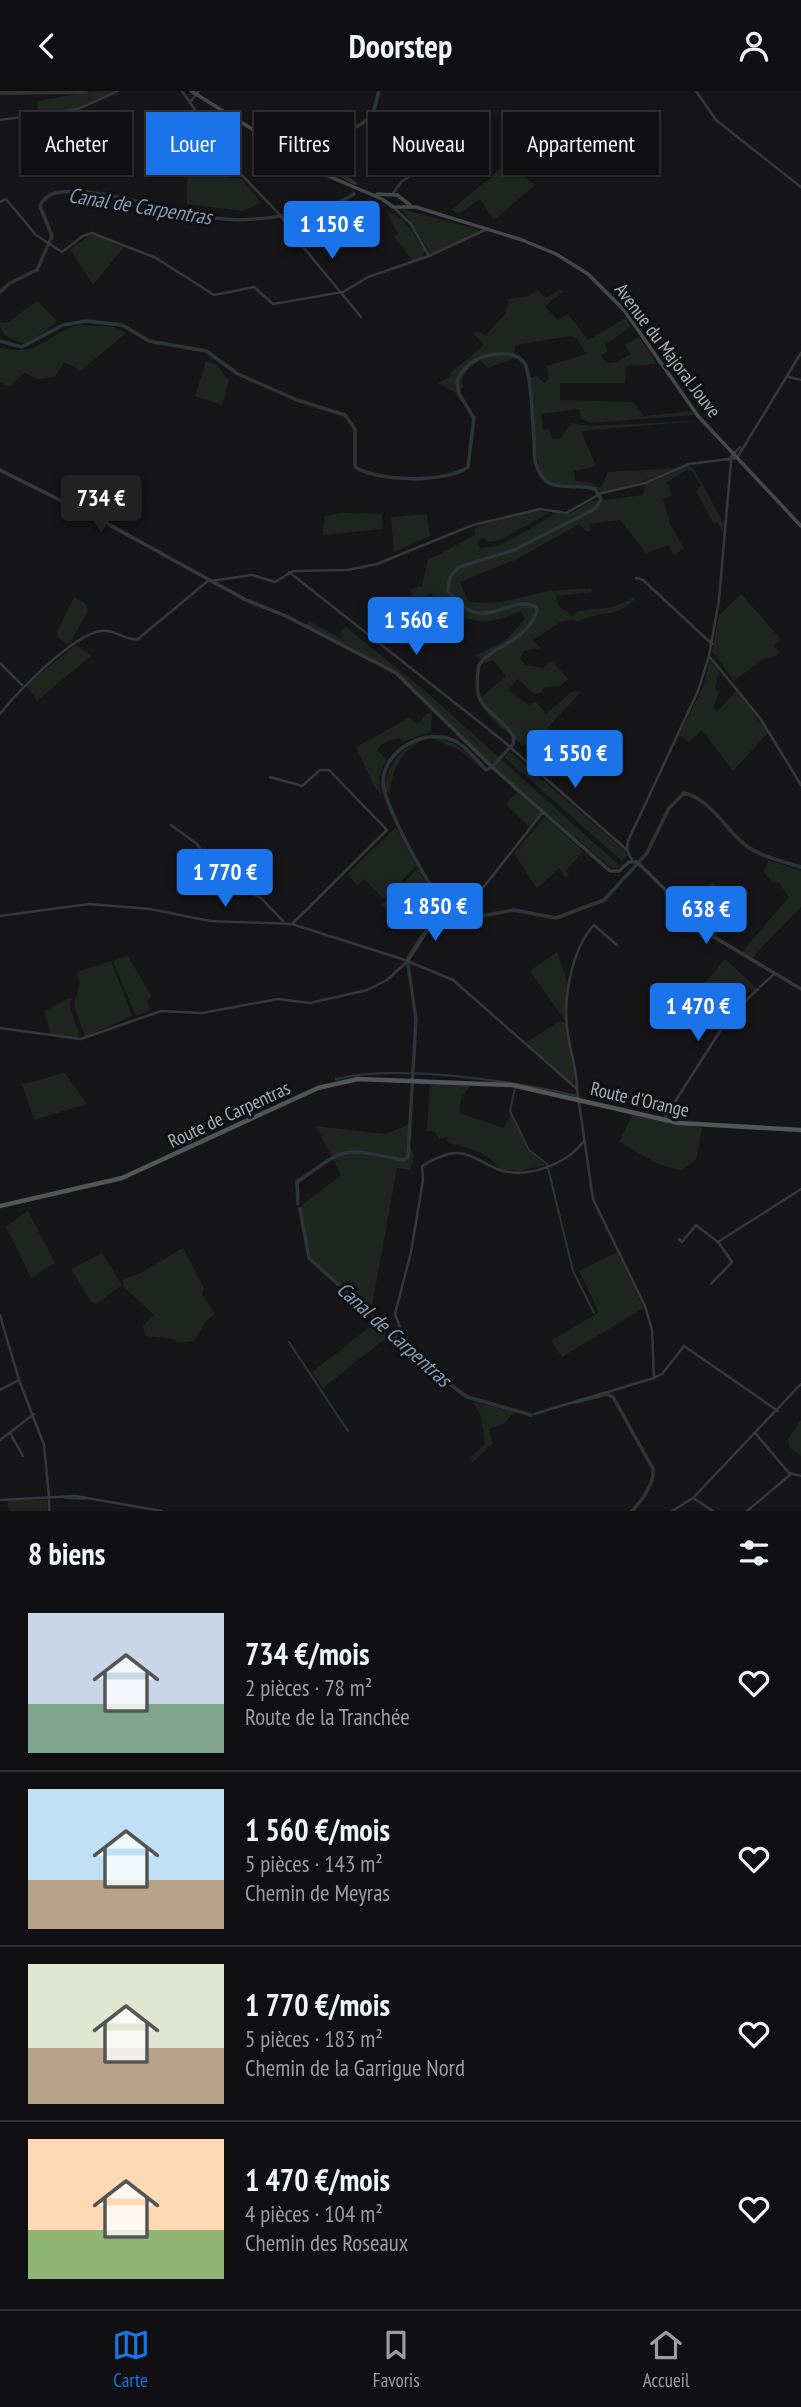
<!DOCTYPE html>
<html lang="fr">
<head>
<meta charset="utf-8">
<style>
	body { margin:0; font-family:"PT Sans Narrow",sans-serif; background:#1e1e20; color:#f1f3f6; height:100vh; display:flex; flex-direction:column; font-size:26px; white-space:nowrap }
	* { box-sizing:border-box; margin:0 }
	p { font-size:23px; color:#9c9d9f }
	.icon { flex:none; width:38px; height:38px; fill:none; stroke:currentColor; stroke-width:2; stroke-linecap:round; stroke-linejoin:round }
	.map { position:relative; height:1420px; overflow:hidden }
	.sheet { display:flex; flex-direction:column; background:#101012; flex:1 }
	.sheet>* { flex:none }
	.hud { position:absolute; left:21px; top:21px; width:760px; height:63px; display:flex; gap:14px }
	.price { position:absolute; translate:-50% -60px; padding:0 16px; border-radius:7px; background:#1a73e8; color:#fff; font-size:23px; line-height:46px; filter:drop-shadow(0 2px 4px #0008) }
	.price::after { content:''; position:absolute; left:50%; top:42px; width:21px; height:16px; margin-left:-10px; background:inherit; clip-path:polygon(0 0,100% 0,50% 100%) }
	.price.current { background:#222; color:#fff }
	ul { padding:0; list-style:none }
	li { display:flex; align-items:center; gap:21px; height:175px; padding:0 28px }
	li+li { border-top:2px solid #303032 }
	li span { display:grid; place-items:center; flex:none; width:196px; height:140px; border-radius:0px; color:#555 }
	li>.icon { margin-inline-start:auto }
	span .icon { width:84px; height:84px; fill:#fffc; stroke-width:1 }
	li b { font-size:30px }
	h2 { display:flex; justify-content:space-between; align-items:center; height:84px; padding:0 28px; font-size:30px }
	.tag { padding:0 24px; border-radius:0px; background:#101012; box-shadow:0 2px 5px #0004,0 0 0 2px #303032; font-size:24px; line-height:63px }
	.tag.current { background:#1a73e8; color:#fff }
	header { display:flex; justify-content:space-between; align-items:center; height:91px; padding:0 28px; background:#101012; font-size:32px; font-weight:700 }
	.tabs { display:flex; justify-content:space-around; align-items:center; height:98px; border-top:2px solid #303032; background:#101012; font-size:19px; color:#9c9d9f }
	.tabs a { display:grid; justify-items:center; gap:4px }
	.tabs .current { color:#1a73e8 }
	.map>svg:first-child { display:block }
	.green { fill:#1e261f }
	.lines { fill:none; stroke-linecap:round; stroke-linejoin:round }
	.stream { stroke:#2c353c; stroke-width:2 }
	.canal { stroke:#2c353c; stroke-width:3.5 }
	.river { stroke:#2c353c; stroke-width:6 }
	.minor { stroke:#37383d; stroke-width:2.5 }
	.tertiary { stroke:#37383d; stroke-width:3.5 }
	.secondary { stroke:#45474d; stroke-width:3.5 }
	.primary { stroke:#53555c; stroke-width:4.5 }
	.labels { text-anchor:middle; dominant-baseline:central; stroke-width:6; stroke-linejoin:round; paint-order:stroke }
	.street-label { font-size:19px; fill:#a8adb8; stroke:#111113 }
	.water-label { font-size:21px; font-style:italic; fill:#7f9bb3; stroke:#111113 }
</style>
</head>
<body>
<header><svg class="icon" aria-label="back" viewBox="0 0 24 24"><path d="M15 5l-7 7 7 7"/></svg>Doorstep<svg class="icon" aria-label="person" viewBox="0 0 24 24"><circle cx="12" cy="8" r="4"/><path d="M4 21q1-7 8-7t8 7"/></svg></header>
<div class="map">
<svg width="801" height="1420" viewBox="0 0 801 1420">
	<rect width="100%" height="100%" fill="#161618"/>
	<path class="green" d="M94,0H115L76,17L38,25L37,10Z
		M509,71L535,94L494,129L480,108L460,122L451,119Z
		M187,82L242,88L261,112L243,120L187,113Z
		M402,118L479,139V141L431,163Z
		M387,121C404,123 416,146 425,160L423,166L413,170L394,146L398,143Z
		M92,143L124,156L93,194L70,158Z
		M538,199L545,207L560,199L564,200L545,215L558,229L568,223L588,249L625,227L631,235L605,254L608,260L601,264L606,272L617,271L631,263L625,254L639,246L657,273L626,275L625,292H560V309L633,311L644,325L692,320L695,324L591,332L581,328L579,318L541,323L543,339L549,338L553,349L560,348L571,332L589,335L700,330L581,340L596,375L574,380L575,390L589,391L601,397L608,381L678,377C662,382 615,403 600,400C594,399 591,395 585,394C564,394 550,398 538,377L529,287L537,285L544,292L549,288L547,275L586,263L577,247L571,245L516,254L512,268L488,277L480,269C470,277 460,282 463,296L456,302L438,292L451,285L450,282L484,254L474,243L477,240L486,244L505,223L509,208L527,205Z
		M37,210L57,230L28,253C15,251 0,246 0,231L7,232Z
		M79,234L114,236L126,242L81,280L64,271L55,286L37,288L25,282L10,295L0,292V257C44,266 42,244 79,234Z
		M206,270L217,274L229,290L222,314L195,305Z
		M689,375L694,378L724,433L723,441L718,431L713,432L696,400L701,395L692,380L686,379L667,391L672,404L663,408L670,433L684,458L674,464L668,454L646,462L620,429L589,433L591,439L587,441L579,433L517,468L460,491L468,510C493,516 515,507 540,502C556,498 574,499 591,497L592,501L556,505L559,515L572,525L578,520L613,516L636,506C620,528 598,519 577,531L573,528L561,531L533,549L541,557L524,560L520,567L525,574L543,577L552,570L568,588L560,595L545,596L540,602L534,603L518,588L508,599L529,614L536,611L546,623L573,600L581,601L547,637L554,644L535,665L528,652L523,655C511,644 482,622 479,608L506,585L493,569L486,572L475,565L506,549L525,528L521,520C511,523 500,529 489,530C467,532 444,519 431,502L419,508L413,505L410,498L422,495L428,469L475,444L474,439L478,435L537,419L549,422L498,450L487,451L485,447L477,450L480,457L498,455L557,422H571L590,411L643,404L645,394Z
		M341,422L382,423L383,438L323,444L325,425Z
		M427,423L430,445L394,461L391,426Z
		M741,503L781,548L774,555L780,561L773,567H764L734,590L712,560L719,524Z
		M74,506L85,512L88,520L69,554L58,547L57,541Z
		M309,530L342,548L341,540L346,536L424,599L620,775L617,778L610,776L491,674L397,582L306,534Z
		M76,554L91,565L37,610L26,594Z
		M710,568L719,582L715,596L719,602L713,617L718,620L737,599L768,642L733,680L702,639L689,651L679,644L703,596Z
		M432,622L431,640L403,651L400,647C390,648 383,651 377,659L386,668L379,687L381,703L374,695L356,656L409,627L418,633L426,623Z
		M434,645C454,651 471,662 484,679L459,659L430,646C405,654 391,678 390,702L385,701C385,672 406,650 434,645Z
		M510,661L625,760L627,764L622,770L504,666Z
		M517,701L541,722L529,736L506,713Z
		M545,726L583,760L566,780L569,784L566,787L559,777L537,798L514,762Z
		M396,736L416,775L384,808L364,788L358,795L347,783Z
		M768,769L801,780V816L752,867L742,861L789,806L778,791L773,792L764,782Z
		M418,778L437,813L435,825L430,826L420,819L405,835L381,814Z
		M712,791L739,816L716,845L701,832L690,815Z
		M557,861L567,890L565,930L530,880Z
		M128,865L152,906L147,909L150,919L136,925L113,870Z
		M725,868L757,897L753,900L740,892L719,911L700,898Z
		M111,870L132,925L85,946L74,914L80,891L76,881Z
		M68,908H71L70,916L79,944L77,947L51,944L44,920Z
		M560,930L565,932L575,987L573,994L525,952Z
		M65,982L87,1013L34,1029L22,993Z
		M430,993L471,994L461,1007L459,1022L504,1037L498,1050L511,1022L528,1060L546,1074L520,1080L499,1078C486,1060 469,1057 448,1052L447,1046L439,1048L435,1041L427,1040Z
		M632,1024L702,1037L696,1068L681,1080L656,1072L619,1051Z
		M408,1034L409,1053L414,1065L410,1079L397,1077L371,1220L310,1167L301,1115L341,1084L316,1035L385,1043Z
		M28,1120L55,1172L31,1187L6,1135Z
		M183,1157L204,1197L202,1203L215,1223L205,1231L194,1250L177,1252L174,1248L145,1245L143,1235L154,1224L124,1196L123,1188L139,1183Z
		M617,1161L644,1217L562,1266L551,1250L599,1221L579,1180Z
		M102,1162L122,1194L96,1213L91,1211L71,1178Z
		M376,1231L390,1244L323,1297L312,1281Z
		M473,1311L514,1321L504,1333L489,1338L493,1352L472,1372L471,1366L485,1353L481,1325Z
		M801,1329V1365L789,1356L788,1348Z
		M7,1409H47V1420H9Z"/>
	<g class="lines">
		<path class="stream" d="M336,988C397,973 515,990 577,1005
			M515,997L510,1020L529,1059L547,1073L573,1180L594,1222
			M289,1251L348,1340
			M65,1407L84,1408"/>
		<path class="canal" d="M355,92L325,76L322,68L337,48L372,26L379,0
			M0,201L10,192L37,179L52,145L40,115C44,106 51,102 61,101C110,97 174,124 224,128C255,131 329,121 354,103
			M0,250L22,256L63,234L86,230L122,234L149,250L206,260L238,283L297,309L345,324L355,338V376C378,391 446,392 468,376L474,327L459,303L457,290C464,275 474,267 490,264C502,262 517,261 525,273C532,285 534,353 535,371C546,407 570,390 595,398L601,408L596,417L587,422L514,459L459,476L450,486L448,500C483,548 509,501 536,516L537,520C526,552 493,553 479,574C470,624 495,615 514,646L513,653L491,677L486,679C477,669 467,656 455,650C426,636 384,658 383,691C383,714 439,819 459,829L514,819L556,827L604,809L647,762L669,717L684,702C713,709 726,741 748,756C763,766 784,771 801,776
			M408,867L435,826L438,815
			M298,1113L297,1091C350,1053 342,1058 404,1069L408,1067L416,928L408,874
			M300,1118L309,1167L439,1285L467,1306L531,1324
			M576,1311L607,1303L613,1306L653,1378C655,1393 642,1409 632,1420"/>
		<path class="river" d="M0,1L85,0"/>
		<path class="minor" d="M182,0L237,79L281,125L290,140L361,226
			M696,0L716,29L801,96
			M191,10L199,0
			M0,29L78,18L118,0
			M392,104L401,91L420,78V67L427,54L433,52
			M0,111L6,108L36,144L62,161L83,145L92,142L156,167L214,204L254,196L273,213L343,201L368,186L429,165L487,138
			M393,116L411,133L429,165
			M789,286L801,289
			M728,369L740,356
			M289,481L502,649L627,759
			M636,487L643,489L712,553
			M211,490L252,484L275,491L293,480L347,479L377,473L473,434L540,418L566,422L602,402L645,392L689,373L737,367L801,262
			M709,565L760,627L801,694
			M0,572L22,594
			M0,623C17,601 74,543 101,540C115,538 125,550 138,548L209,489
			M270,686L302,695L320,679H329L387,739L293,832
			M171,734L197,753L221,789L261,807L283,830
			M632,769L627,759L628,750L698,600L709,565L719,509L731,370
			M0,825L89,813L150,818L210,830L292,833L405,869L453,889L577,998L593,1108L645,1215L652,1239L654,1287L534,1323
			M760,896L774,883
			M0,937L81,948L161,920L202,922L278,908L310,912L367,899L387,889L408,870L441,819L452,808L461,805L471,808L478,803L543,721
			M577,998C577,980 571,963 568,944C562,911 571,859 594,834L617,854
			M664,1028L729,926L758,898
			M679,1148L682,1151L696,1134L718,1151L801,1098
			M711,1193L732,1171L718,1151
			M0,1224L19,1289L44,1354L49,1406
			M401,1239L395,1223L411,1161L423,1089L422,1075C432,1069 445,1062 457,1062C471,1062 484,1073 497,1078C525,1089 566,1074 584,1050
			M654,1287L662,1283L684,1255L778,1320
			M0,1299L19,1289
			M10,1342L23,1365
			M755,1342L789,1382L801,1385
			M0,1349L34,1323
			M49,1407V1420
			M693,1407L713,1420
			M0,1409L75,1405L162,1420
			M672,1420L693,1407L801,1293
			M747,1420L790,1384"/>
		<path class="tertiary" d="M0,379L106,432L246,509L286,525L396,582L493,677L610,780H619L629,771H637L714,846L801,898"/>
		<path class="secondary" d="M191,0L326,84L382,108L393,116H416L522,149L556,163L588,183L624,219L698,325L801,435
			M377,103L397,104L410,114"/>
		<path class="primary" d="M0,1115L122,1087L318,997L358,988L512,994L679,1032L801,1039"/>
	</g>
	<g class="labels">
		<g class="street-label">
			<text transform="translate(668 259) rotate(53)">Avenue du Majoral Jouve</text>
			<text transform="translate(640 1008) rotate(13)">Route d'Orange</text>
			<text transform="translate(229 1023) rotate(-25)">Route de Carpentras</text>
		</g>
		<g class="water-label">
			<text transform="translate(140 115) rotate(9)">Canal de Carpentras</text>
			<text transform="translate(394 1243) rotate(42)">Canal de Carpentras</text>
		</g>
	</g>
</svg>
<b class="price" style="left:332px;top:170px">1 150 €</b>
<b class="price current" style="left:101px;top:444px">734 €</b>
<b class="price" style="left:416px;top:566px">1 560 €</b>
<b class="price" style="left:575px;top:699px">1 550 €</b>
<b class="price" style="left:225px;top:818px">1 770 €</b>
<b class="price" style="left:435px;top:852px">1 850 €</b>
<b class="price" style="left:706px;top:855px">638 €</b>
<b class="price" style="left:698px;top:952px">1 470 €</b>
<div class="hud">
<a class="tag">Acheter</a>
<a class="tag current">Louer</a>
<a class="tag">Filtres</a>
<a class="tag">Nouveau</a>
<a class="tag">Appartement</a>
</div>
</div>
<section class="sheet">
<h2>8 biens<svg class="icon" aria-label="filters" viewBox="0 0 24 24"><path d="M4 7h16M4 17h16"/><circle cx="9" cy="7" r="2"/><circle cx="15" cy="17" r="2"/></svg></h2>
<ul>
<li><span style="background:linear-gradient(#c9d6e8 65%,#7fa58c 0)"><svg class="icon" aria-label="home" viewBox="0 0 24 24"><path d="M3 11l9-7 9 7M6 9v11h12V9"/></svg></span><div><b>734 €/mois</b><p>2 pièces · 78 m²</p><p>Route de la Tranchée</p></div><svg class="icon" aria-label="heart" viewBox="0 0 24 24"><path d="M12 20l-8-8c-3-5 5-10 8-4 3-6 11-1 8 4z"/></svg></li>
<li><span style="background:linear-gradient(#bfe0f5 65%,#b9a48a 0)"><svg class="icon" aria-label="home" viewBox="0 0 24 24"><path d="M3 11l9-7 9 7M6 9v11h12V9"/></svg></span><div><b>1 560 €/mois</b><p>5 pièces · 143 m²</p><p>Chemin de Meyras</p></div><svg class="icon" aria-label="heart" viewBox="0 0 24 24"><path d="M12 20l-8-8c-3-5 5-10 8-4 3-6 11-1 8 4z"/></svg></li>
<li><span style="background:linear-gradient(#dfe7d0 60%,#b9a48a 0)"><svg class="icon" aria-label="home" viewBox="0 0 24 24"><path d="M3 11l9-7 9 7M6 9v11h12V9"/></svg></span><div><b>1 770 €/mois</b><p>5 pièces · 183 m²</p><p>Chemin de la Garrigue Nord</p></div><svg class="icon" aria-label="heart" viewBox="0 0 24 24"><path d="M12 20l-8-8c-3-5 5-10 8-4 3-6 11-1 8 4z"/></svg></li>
<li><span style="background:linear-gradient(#ffd9b3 65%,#8fb573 0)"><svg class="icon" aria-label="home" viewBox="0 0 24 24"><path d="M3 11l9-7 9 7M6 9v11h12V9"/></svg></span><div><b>1 470 €/mois</b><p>4 pièces · 104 m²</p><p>Chemin des Roseaux</p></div><svg class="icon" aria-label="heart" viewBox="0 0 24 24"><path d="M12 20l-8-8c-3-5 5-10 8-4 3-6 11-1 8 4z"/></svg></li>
</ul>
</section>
<nav class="tabs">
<a class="current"><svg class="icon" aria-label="map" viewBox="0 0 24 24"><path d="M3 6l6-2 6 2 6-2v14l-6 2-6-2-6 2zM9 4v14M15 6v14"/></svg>Carte</a>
<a><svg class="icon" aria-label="saved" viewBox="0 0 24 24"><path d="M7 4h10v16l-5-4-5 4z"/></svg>Favoris</a>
<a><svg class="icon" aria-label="home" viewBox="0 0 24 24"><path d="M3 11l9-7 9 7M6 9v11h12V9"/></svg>Accueil</a>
</nav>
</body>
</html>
